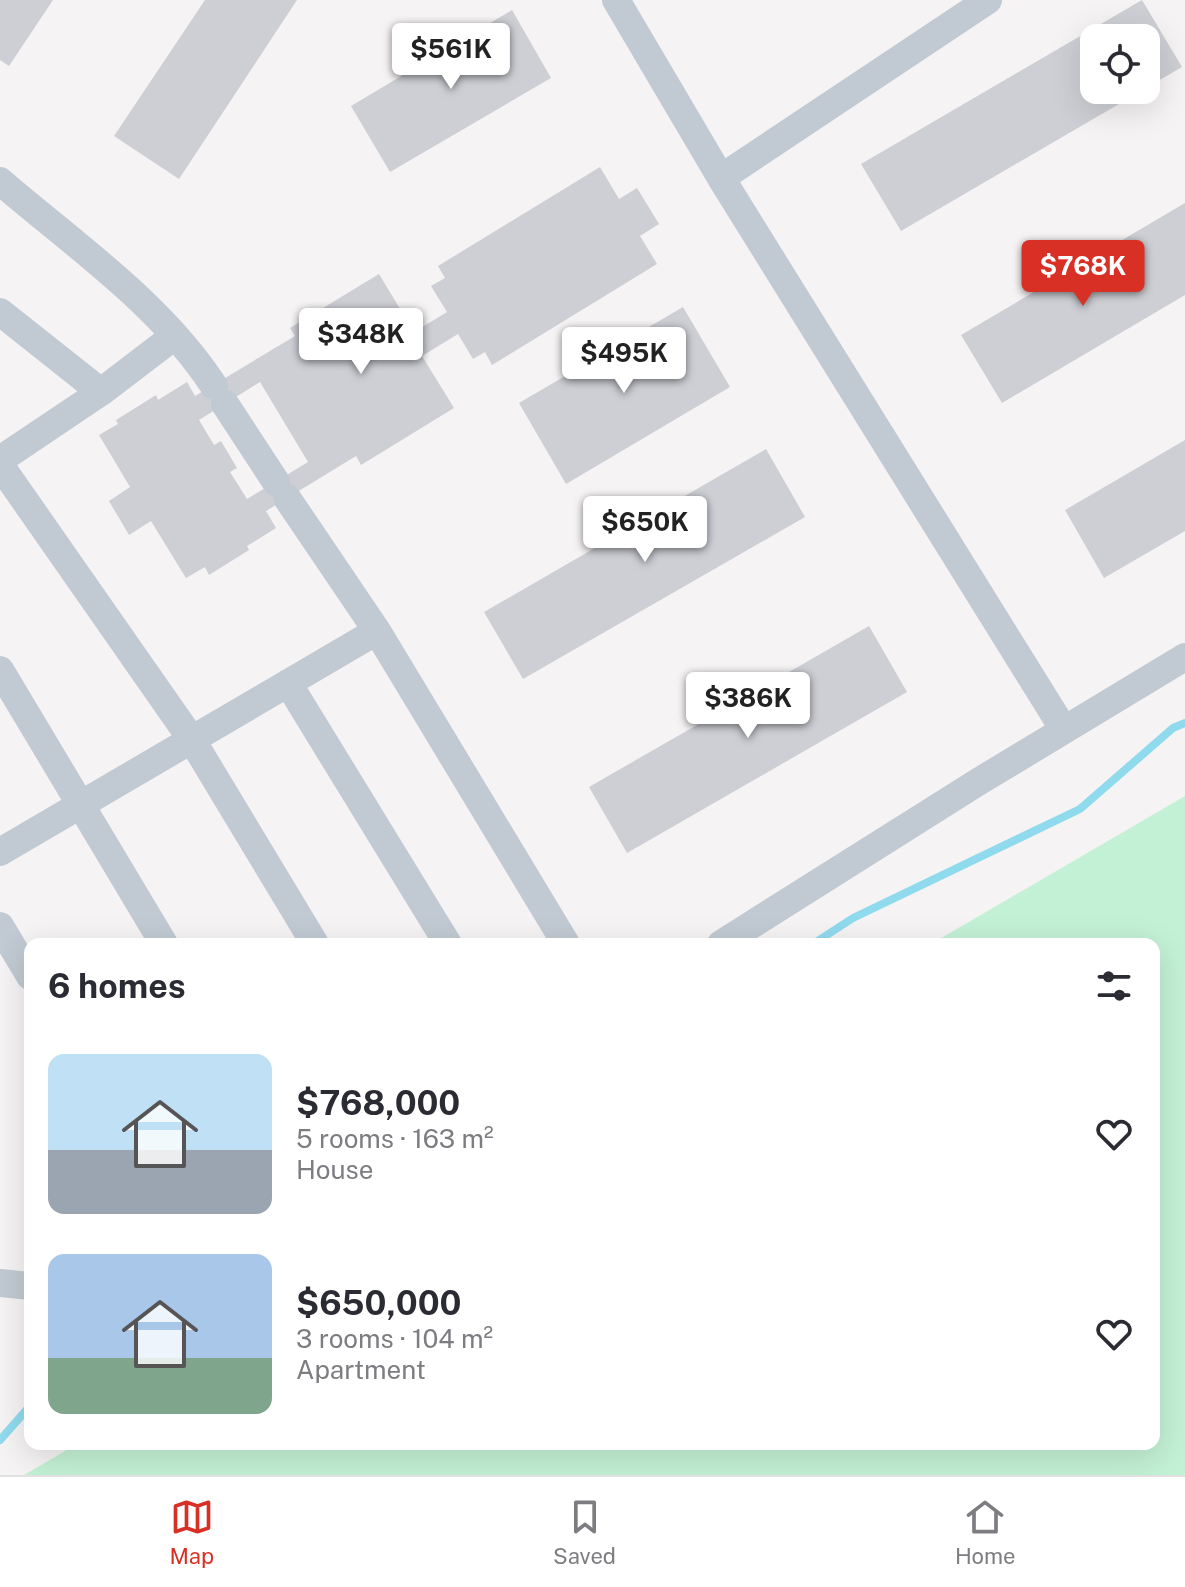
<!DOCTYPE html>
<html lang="en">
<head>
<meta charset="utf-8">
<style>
	body { margin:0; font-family:"Public Sans",sans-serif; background:#f7f7f7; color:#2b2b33; height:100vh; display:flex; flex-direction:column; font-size:30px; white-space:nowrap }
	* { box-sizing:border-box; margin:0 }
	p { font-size:26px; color:#7c7c81 }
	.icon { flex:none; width:44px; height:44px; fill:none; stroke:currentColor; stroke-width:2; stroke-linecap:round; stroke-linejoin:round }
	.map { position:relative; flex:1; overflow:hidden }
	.sheet { position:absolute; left:24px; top:938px; width:1136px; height:512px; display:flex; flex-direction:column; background:#fff; border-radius:16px; box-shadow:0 8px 32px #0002 }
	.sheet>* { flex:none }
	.fabs { position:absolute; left:1080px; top:24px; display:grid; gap:16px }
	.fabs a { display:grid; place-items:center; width:80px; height:80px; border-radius:16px; background:#fff; box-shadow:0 8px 32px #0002; font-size:40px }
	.price { position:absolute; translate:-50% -68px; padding:0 18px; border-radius:8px; background:#fff; color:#222; font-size:26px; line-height:52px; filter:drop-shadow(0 2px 4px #0008) }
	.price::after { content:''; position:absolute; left:50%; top:48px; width:24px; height:18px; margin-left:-12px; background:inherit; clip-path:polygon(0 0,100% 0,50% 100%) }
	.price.on { background:#d93025; color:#fff }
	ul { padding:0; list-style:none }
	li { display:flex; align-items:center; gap:24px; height:200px; padding:0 24px }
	li span { display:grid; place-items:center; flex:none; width:224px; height:160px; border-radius:16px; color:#555 }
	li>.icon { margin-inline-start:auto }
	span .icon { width:96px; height:96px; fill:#fffc; stroke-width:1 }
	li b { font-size:34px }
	h2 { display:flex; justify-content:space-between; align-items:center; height:96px; padding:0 24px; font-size:34px }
	.tabs { display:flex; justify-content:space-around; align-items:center; height:112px; border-top:2px solid #e1e1e2; background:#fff; font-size:22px; color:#7c7c81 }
	.tabs a { display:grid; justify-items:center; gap:4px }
	.tabs .on { color:#d93025 }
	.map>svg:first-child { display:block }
	.green { fill:#c3f1d5 }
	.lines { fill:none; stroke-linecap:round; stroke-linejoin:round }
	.stream { stroke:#90daee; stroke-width:8 }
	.building { fill:#cdcfd5; fill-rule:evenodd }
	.minor { stroke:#c1cad2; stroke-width:28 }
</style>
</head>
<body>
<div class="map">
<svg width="1185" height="1475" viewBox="0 0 1185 1475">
	<rect width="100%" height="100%" fill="#f5f3f3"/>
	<path class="green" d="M1185,796V1475H24L77,1444H1154V944H931Z"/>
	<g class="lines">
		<path class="stream" d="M813,944L853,918L1080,809L1173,728L1185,723
			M0,1440L30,1406"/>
	</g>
	<path class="building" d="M0,0H53L9,66L0,60Z
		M205,0H297L179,179L114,136Z
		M1142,0L1182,67L1146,88V38H1094V90H1143L901,231L861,164Z
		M512,10L551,78L390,172L351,106Z
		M600,167L619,199L637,188L659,224L640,236L657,264L492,365L485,352L473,359L458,334L422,356L454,408L361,465L356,456L266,511L276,528L247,546L249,550L209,575L205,567L186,578L151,521L129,535L109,501L130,487L99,435L118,424L116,420L156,395L158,400L187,382L195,396L295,336L290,328L379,274L414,332L447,312L431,286L445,278L438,266ZM260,382L308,462L247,499L230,472L237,468L221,441L214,445L199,420Z
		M1185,203V295L1002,403L961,335Z
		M683,307L730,387L566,484L519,403Z
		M1185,440V531L1104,578L1065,510Z
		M766,449L805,517L523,679L484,612Z
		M869,626L907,692L627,853L589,787Z"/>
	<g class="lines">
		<path class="minor" d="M616,0L721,178L1064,730
			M721,178L988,0
			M0,181C73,244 161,304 214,386
			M0,312L101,392
			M225,404L276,482
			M0,460L101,392L173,337
			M0,465L192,740L315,944
			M287,498L377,631L566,944
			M0,670L164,944
			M288,683L448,944
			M0,852L377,631
			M0,926L30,976
			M721,944L978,782L1185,657
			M0,1283L30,1286"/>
	</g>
</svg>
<div class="fabs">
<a><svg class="icon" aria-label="locate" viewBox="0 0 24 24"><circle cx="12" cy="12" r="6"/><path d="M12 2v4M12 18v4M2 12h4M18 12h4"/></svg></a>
</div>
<b class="price" style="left:451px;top:91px">$561K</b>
<b class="price on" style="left:1083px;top:308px">$768K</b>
<b class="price" style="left:361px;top:376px">$348K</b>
<b class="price" style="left:624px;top:395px">$495K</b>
<b class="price" style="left:645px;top:564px">$650K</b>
<b class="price" style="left:748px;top:740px">$386K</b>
<section class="sheet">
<h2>6 homes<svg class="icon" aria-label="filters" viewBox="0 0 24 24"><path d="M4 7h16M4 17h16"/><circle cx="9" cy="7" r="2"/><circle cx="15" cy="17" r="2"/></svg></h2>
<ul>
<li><span style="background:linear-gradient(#bfe0f5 60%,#9aa5b1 0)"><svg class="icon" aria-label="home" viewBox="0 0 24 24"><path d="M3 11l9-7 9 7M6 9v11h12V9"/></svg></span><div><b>$768,000</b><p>5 rooms · 163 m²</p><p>House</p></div><svg class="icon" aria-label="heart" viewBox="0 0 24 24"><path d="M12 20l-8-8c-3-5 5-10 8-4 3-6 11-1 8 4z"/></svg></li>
<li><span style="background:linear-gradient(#a9c7e8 65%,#7fa58c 0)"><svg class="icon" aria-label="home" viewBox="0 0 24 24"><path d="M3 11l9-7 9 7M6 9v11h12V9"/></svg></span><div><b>$650,000</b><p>3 rooms · 104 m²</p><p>Apartment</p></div><svg class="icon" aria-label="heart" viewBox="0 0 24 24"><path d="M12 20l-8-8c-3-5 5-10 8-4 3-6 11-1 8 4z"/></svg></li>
</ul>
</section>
</div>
<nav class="tabs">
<a class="on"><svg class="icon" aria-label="map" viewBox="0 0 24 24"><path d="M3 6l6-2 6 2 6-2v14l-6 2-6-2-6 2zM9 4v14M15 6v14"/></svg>Map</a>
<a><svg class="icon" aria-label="saved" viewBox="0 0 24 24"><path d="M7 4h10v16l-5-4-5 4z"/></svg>Saved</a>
<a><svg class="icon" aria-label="home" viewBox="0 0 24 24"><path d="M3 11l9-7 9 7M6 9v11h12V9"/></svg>Home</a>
</nav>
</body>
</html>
